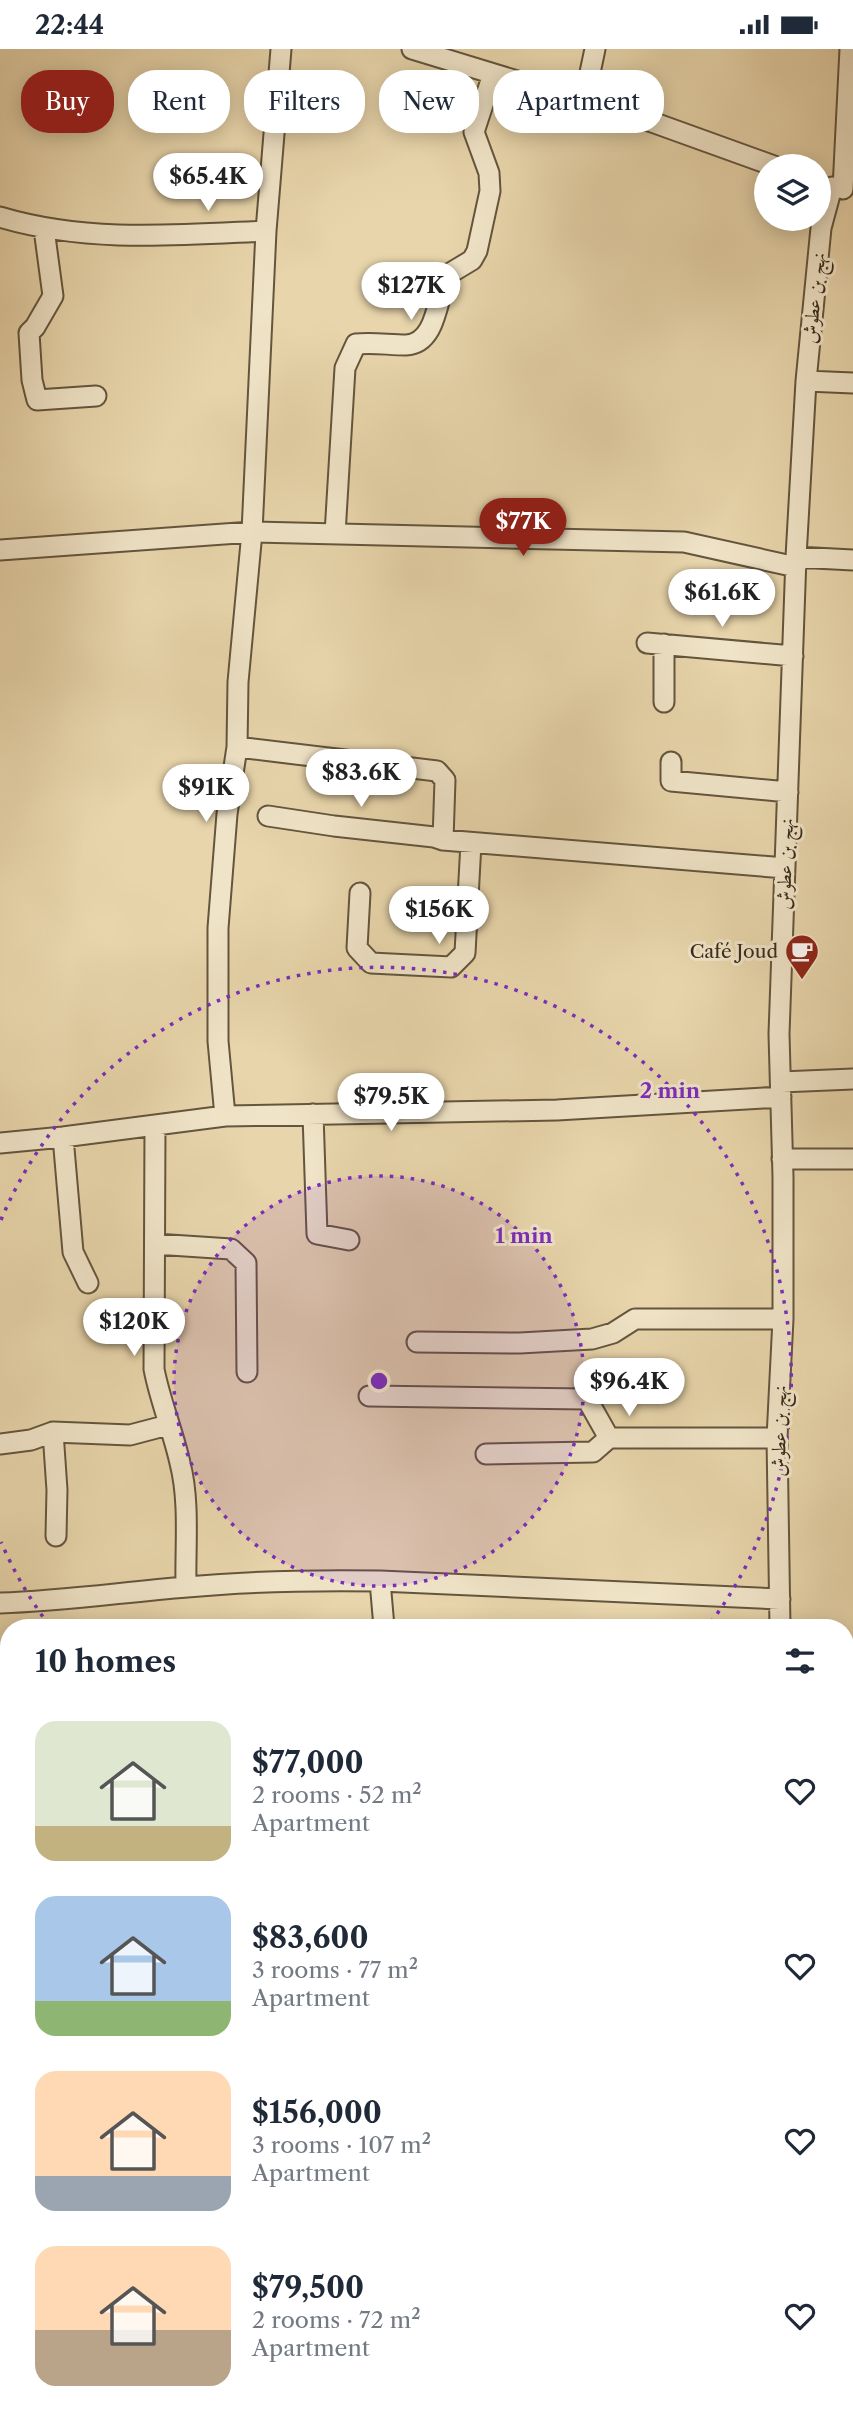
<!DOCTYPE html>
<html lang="en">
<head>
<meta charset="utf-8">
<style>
	body { margin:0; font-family:"Libre Caslon Text",Amiri,serif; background:#f2f2f3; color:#1f2937; height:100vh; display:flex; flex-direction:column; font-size:26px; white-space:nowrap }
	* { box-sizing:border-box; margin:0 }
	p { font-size:23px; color:#747a83 }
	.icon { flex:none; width:38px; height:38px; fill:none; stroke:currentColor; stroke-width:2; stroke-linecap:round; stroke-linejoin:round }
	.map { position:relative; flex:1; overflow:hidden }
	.drawer { position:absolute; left:0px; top:1570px; width:854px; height:800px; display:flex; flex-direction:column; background:#fff; border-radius:28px 28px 0 0; box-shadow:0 4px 18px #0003 }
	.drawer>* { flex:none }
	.guide { position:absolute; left:21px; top:21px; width:812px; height:63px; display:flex; gap:14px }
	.fabs { position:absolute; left:754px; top:105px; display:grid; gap:14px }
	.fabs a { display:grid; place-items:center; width:77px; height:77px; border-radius:50%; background:#fff; box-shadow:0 4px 18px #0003; font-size:35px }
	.price { position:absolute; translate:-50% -60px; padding:0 16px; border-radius:24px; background:#fff; color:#222; font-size:23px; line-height:46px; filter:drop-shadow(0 2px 4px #0008) }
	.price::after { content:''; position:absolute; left:50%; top:42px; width:21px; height:16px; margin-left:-10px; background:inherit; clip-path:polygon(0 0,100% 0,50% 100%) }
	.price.active { background:#8f2418; color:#fff }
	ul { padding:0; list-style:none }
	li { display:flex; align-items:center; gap:21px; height:175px; padding:0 35px }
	li span { display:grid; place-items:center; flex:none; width:196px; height:140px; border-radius:21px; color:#555 }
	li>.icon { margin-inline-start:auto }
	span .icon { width:84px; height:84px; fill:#fffc; stroke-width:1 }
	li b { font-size:30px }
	h2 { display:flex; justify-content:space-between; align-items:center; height:84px; padding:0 35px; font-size:30px }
	.tag { padding:0 24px; border-radius:28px; background:#fff; box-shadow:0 4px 18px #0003; font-size:24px; line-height:63px }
	.tag.active { background:#8f2418; color:#fff }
	.status { display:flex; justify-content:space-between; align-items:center; height:49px; padding:0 35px; background:#fff; direction:ltr }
	.status svg { height:19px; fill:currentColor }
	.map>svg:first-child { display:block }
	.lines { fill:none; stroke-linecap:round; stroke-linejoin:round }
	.minor-casing { stroke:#64553e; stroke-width:23 }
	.minor { stroke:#f0e4c8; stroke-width:19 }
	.ring { fill:none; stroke:#7b2cbf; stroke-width:3.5; stroke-dasharray:3.5 7 }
	.labels { text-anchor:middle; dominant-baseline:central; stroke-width:6; stroke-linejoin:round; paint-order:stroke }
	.street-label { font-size:19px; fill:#382a1a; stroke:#f0e4c8 }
	.poi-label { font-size:19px; fill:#382a1a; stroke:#f0e4c8; text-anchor:end }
	.centre { fill:#7b2cbf; stroke:#f0e4c8; stroke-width:3.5 }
	.ring-label { font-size:21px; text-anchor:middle; font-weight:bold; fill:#7b2cbf; stroke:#f0e4c8; stroke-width:6; stroke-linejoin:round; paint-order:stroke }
</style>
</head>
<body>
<div class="status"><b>22:44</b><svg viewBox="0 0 49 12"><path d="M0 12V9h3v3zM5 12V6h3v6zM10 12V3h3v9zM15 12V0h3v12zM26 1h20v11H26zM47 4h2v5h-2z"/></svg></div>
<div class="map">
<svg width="853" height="2368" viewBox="0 0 853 2368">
	<rect width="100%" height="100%" fill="#e8d5ab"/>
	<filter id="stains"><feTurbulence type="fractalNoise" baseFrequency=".00286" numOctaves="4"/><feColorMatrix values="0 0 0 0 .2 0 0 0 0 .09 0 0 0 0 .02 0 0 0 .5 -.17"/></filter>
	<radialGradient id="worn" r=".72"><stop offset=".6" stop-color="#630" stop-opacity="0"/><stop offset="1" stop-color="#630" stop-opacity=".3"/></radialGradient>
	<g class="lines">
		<g class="minor-casing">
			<path id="minor" d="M412,0L652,73L774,117
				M584,52L595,0
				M843,140L850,0
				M0,168C87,194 177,186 266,182L281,0
				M44,180L53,247L35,278L29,284L32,331L37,351L96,347
				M806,332L853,334
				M335,485L345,319L356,295C373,293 389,296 406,296C437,295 437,248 447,226L472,211L477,202L490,142L489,124L474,83L493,25
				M0,501L252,483L266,182
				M796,508L853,511
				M647,594L793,607
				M664,595V653
				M237,698L437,722L445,731L443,791L785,819
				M671,713V732L788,743
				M268,767L334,777L434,788L443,791
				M360,844L357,899L371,914L451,918L465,904L471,794
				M781,1033L853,1030
				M313,1065L317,1185L349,1191
				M225,1067L218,992V879L227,765L237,698L238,633L252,483L684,493L796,518
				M155,1076L154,1320C160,1352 173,1382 180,1414C190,1453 185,1498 186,1538
				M63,1088L73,1203L88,1234
				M0,1094L63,1088L225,1067L557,1061L781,1048
				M782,1110H853
				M155,1195L231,1200L246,1214L247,1323
				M417,1293L520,1294L592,1290L613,1284L635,1270H783
				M369,1347L587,1350L609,1389
				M53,1383L57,1441L56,1487
				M0,1395L31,1391L53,1383L130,1386L168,1376
				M486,1405L593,1403L609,1389H777
				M0,1554C63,1552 124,1543 187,1538C251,1532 315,1531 380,1532
				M384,1578L380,1532L780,1550
				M780,1578L777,1389L783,1270V1128L779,985L796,508L806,332L821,179L832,138
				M845,1644L853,1645
				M845,2034L853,2032
				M0,2193L9,2192
				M374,2368L375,2361
				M642,2368L644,2361
				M731,2368L733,2361"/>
		</g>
		<use href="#minor" class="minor"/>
	</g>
	<circle cx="379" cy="1332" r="205" fill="#7b2cbf" fill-opacity=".12"/>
	<g class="ring">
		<circle cx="379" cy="1332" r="205"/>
		<path d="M49 1576A411 411 0 0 1 1 1493M1 1171A411 411 0 1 1 709 1576"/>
	</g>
	<defs>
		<g id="cafe-pin" transform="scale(1.75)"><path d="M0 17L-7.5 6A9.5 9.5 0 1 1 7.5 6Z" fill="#8f2418" stroke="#f0e4c8"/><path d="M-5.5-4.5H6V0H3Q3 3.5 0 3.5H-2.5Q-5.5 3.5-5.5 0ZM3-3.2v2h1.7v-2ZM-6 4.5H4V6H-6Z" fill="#fff"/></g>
	</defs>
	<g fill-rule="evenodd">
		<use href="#cafe-pin" x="802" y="902"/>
	</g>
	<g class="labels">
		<g class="street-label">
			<text transform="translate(814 249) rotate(-84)">نهج بن عطوش</text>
			<text transform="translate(785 815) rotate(-88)">نهج بن عطوش</text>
			<text transform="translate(779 1382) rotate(-89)">نهج بن عطوش</text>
		</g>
		<g class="poi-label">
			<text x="778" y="902">Café Joud</text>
		</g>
	</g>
	<circle cx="379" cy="1332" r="10" class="centre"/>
	<g class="ring-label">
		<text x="670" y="1049">2 min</text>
		<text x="524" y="1194">1 min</text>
	</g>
	<rect width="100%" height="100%" filter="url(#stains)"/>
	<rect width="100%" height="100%" fill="url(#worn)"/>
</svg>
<div class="fabs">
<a><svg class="icon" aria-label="layers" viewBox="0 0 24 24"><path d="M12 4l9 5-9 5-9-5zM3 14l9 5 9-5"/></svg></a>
</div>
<b class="price" style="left:208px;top:164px">$65.4K</b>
<b class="price" style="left:411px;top:273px">$127K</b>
<b class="price active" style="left:523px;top:509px">$77K</b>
<b class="price" style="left:722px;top:580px">$61.6K</b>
<b class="price" style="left:361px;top:760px">$83.6K</b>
<b class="price" style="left:206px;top:775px">$91K</b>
<b class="price" style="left:439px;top:897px">$156K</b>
<b class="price" style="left:391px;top:1084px">$79.5K</b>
<b class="price" style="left:134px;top:1309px">$120K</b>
<b class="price" style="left:629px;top:1369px">$96.4K</b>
<div class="guide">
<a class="tag active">Buy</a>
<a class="tag">Rent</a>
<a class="tag">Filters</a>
<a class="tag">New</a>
<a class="tag">Apartment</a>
</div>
<section class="drawer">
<h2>10 homes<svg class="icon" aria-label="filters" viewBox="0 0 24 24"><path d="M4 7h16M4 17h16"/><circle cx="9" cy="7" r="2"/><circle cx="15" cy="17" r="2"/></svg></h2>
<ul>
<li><span style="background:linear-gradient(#dfe7d0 75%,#c2b280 0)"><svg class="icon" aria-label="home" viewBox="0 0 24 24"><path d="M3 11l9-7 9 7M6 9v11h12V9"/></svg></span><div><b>$77,000</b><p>2 rooms · 52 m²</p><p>Apartment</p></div><svg class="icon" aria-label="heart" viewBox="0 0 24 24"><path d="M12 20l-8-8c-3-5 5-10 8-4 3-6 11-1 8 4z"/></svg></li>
<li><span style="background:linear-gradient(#a9c7e8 75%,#8fb573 0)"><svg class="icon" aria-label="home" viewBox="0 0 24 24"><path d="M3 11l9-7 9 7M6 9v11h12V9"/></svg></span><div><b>$83,600</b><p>3 rooms · 77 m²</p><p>Apartment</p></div><svg class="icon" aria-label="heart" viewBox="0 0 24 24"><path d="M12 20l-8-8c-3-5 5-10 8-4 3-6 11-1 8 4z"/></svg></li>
<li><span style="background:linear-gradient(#ffd9b3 75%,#9aa5b1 0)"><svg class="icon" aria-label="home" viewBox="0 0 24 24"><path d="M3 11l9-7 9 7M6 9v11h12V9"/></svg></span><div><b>$156,000</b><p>3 rooms · 107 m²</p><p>Apartment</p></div><svg class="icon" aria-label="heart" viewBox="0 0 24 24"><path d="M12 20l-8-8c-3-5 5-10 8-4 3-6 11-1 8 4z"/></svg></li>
<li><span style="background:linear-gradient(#ffd9b3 60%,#b9a48a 0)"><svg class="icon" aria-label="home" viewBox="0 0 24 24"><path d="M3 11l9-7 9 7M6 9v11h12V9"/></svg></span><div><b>$79,500</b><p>2 rooms · 72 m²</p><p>Apartment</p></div><svg class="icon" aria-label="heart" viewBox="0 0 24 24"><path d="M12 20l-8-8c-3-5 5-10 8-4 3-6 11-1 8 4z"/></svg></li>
</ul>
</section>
</div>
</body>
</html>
